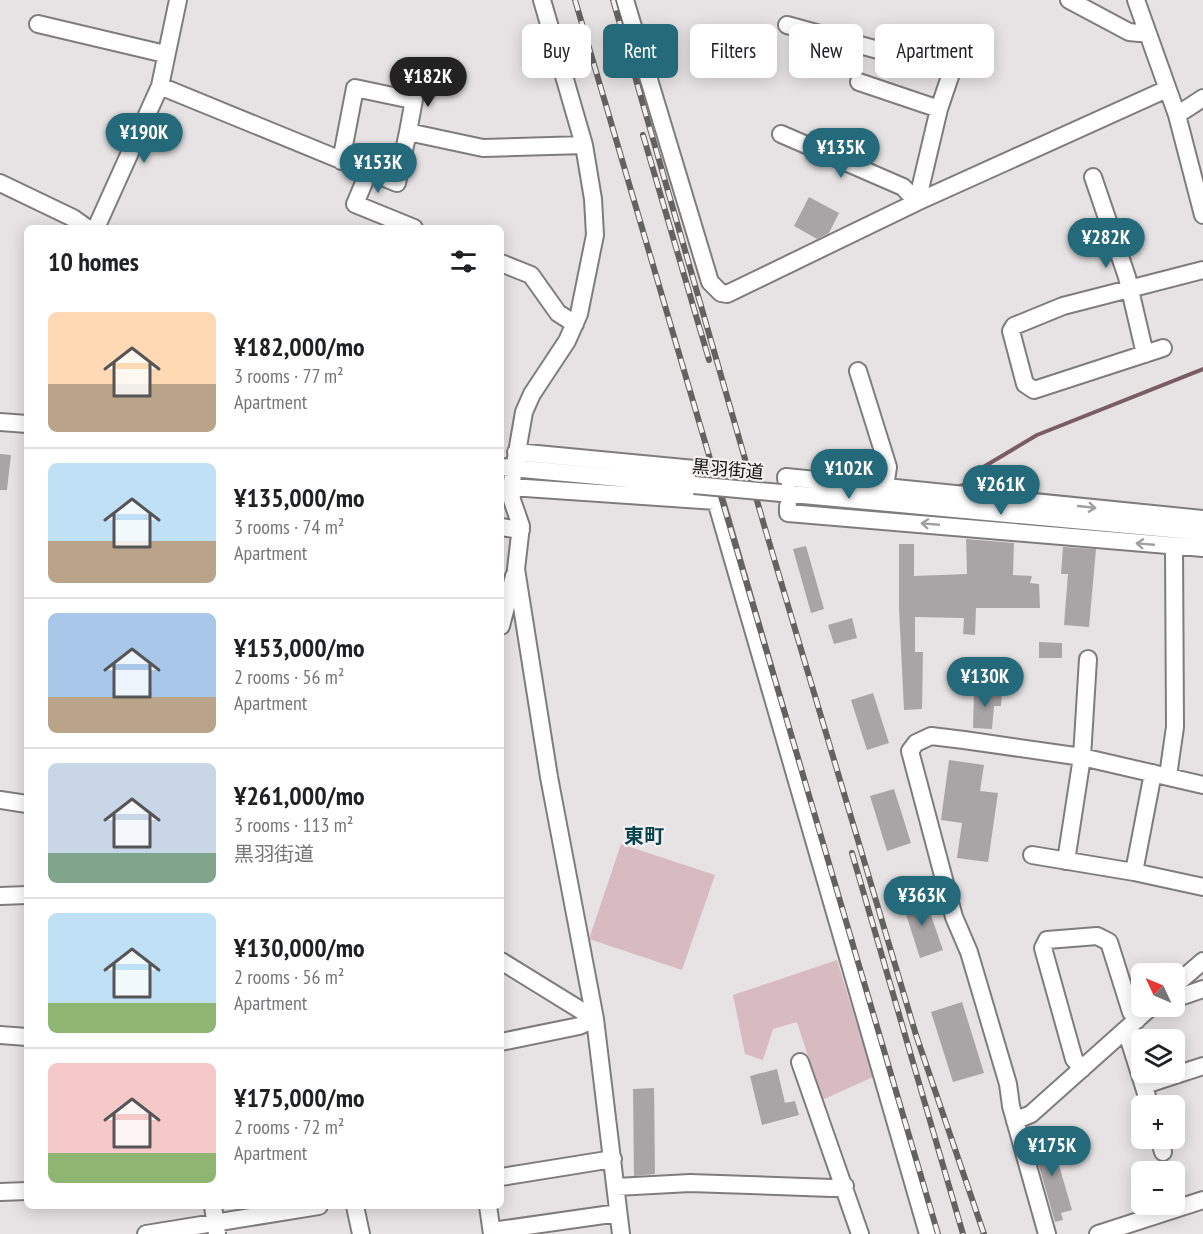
<!DOCTYPE html>
<html lang="en">
<head>
<meta charset="utf-8">
<style>
	body { margin:0; font-family:"PT Sans Narrow","Noto Sans JP",sans-serif; background:#f2f2f2; color:#202124; height:100vh; display:flex; flex-direction:column; font-size:22px; white-space:nowrap }
	* { box-sizing:border-box; margin:0 }
	p { font-size:20px; color:#757577 }
	.icon { flex:none; width:33px; height:33px; fill:none; stroke:currentColor; stroke-width:2; stroke-linecap:round; stroke-linejoin:round }
	.map { position:relative; flex:1; overflow:hidden }
	.drawer { position:absolute; left:24px; top:225px; width:480px; height:984px; display:flex; flex-direction:column; background:#fff; border-radius:9px; box-shadow:0 3px 15px #0003 }
	.drawer>* { flex:none }
	.hud { position:absolute; left:522px; top:24px; width:570px; height:54px; display:flex; gap:12px }
	.needle { width:39px; rotate:314deg }
	.tools { position:absolute; left:1131px; top:963px; display:grid; gap:12px }
	.tools a { display:grid; place-items:center; width:54px; height:54px; border-radius:9px; background:#fff; box-shadow:0 3px 15px #0003; font-size:30px }
	.price { position:absolute; translate:-50% -51px; padding:0 14px; border-radius:21px; background:#256a7a; color:#fff; font-size:20px; line-height:39px; filter:drop-shadow(0 2px 3px #0008) }
	.price::after { content:''; position:absolute; left:50%; top:36px; width:18px; height:14px; margin-left:-9px; background:inherit; clip-path:polygon(0 0,100% 0,50% 100%) }
	.price.on { background:#222; color:#fff }
	ul { padding:0; list-style:none }
	li { display:flex; align-items:center; gap:18px; height:150px; padding:0 24px }
	li+li { border-top:2px solid #e0e0e0 }
	li span { display:grid; place-items:center; flex:none; width:168px; height:120px; border-radius:9px; color:#555 }
	li>.icon { margin-inline-start:auto }
	span .icon { width:72px; height:72px; fill:#fffc; stroke-width:1 }
	li b { font-size:26px }
	h2 { display:flex; justify-content:space-between; align-items:center; height:72px; padding:0 24px; font-size:26px }
	.pill { padding:0 21px; border-radius:9px; background:#fff; box-shadow:0 3px 15px #0003; font-size:21px; line-height:54px }
	.pill.on { background:#256a7a; color:#fff }
	.map>svg:first-child { display:block }
	.green { fill:#d8bbc0 }
	.lines { fill:none; stroke-linecap:round; stroke-linejoin:round }
	.stream { stroke:#795d62; stroke-width:4 }
	.building { fill:#a9a5a6 }
	.minor-casing { stroke:#7f7c7c; stroke-width:20 }
	.minor { stroke:#fff; stroke-width:16 }
	.rail-casing { stroke:#646161; stroke-width:6 }
	.rail { stroke:#f5f1f1; stroke-width:4; stroke-dasharray:11; stroke-linecap:butt }
	.minor-bridge-casing { stroke:#7f7c7c; stroke-width:20; stroke-linecap:butt }
	.minor-bridge { stroke:#fff; stroke-width:16 }
	.oneway { stroke:#a1a0a0 }
	.labels { text-anchor:middle; dominant-baseline:central; stroke-width:4.5; stroke-linejoin:round; paint-order:stroke }
	.street-label { font-size:18px; fill:#131111; stroke:#f5f1f1 }
	.neighbourhood-label { font-size:20px; font-weight:bold; fill:#05434f; stroke:#f5f1f1 }
</style>
</head>
<body>
<div class="map">
<svg width="1203" height="1234" viewBox="0 0 1203 1234">
	<rect width="100%" height="100%" fill="#e7e3e4"/>
	<path class="green" d="M621,844L715,875L682,970L589,939Z
		M837,960L873,1077L822,1100L797,1022L773,1029L763,1060L745,1054L733,995Z"/>
	<g class="lines">
		<path class="stream" d="M955,487L969,484L975,472L1037,435L1203,369"/>
	</g>
	<path class="building" d="M809,197L839,213L829,233L817,239L794,226Z
		M0,454L11,455L7,490H0Z
		M966,539L1014,543L1013,575L1032,576L1030,583L1039,584L1040,608H976L975,635L963,634L964,618L915,617V652H923L922,709L904,710L899,608V544H914V576L967,574Z
		M806,546L824,609L811,613L793,549Z
		M1063,547L1096,549L1089,627L1064,625L1068,574H1061Z
		M852,618L857,638L834,644L828,625Z
		M1039,642L1062,643V658H1039Z
		M974,691L1002,692L1001,706H994L992,729L973,728Z
		M873,693L889,743L867,750L851,700Z
		M949,760L984,765L980,791L998,793L988,862L957,858L962,823L941,820Z
		M894,789L911,843L887,851L870,796Z
		M924,895L943,950L920,958L902,902Z
		M962,1002L984,1073L953,1082L931,1012Z
		M777,1069L785,1103L795,1101L799,1115L762,1125L750,1076Z
		M654,1088L655,1174L634,1176L633,1089Z
		M1040,1135L1042,1141L1051,1138L1072,1210L1061,1213L1063,1220L1055,1222L1031,1138Z"/>
	<g class="lines">
		<g class="minor-casing">
			<path id="minor" d="M542,0L584,145L593,199L595,235L579,314L567,341L532,394L524,412L511,487L512,500L521,526L516,569L549,777L595,1019L621,1234
				M625,0L710,282L721,293L727,294L917,202L1167,89
				M1069,0L1129,32L1139,33L1145,30
				M1136,0L1177,115L1203,215
				M38,24L165,54
				M787,25L951,70
				M859,82L939,109
				M160,86L397,183L408,132L483,148L584,145
				M1177,115L1203,98
				M408,132L418,78
				M781,134L903,187L917,202
				M341,161L355,88L412,100
				M368,173L355,204L414,228
				M1093,177L1127,277L1145,354
				M0,183L73,218L87,228
				M917,202L939,109L961,44
				M96,228L160,86L178,0
				M501,263L531,275L558,313L575,324
				M1163,348L1034,390L1025,384L1011,331L1014,326L1063,306L1203,270
				M858,371L888,467L885,487
				M0,422L27,424
				M516,452L705,470L715,500
				M501,467L694,485
				M787,485L786,477L1203,519
				M511,487L716,501L928,1234
				M781,493L1203,532
				M788,506V513L1203,548
				M501,527L521,530
				M501,626L514,576
				M1168,776L1175,727L1174,547
				M0,800L27,804
				M1032,855L1134,872L1203,887
				M1066,861L1082,757L1088,659
				M1134,872L1153,773
				M0,896L27,895
				M501,961L595,1019
				M1174,986L1203,961
				M1174,999L1203,989
				M1126,1030L1150,1106
				M0,1035L27,1037
				M501,1042L579,1026L595,1019
				M800,1062L860,1234
				M1082,1069L1074,1059L1043,948L1047,940L1097,936L1109,942L1131,1012L1137,1020
				M1145,1085L1203,1066
				M1015,1121L1031,1114L1152,1006
				M1159,1138L1163,1152
				M501,1177L613,1159
				M616,1187L690,1183L832,1188L845,1186
				M0,1192L27,1191
				M213,1206L217,1234
				M355,1206L361,1234
				M488,1206L492,1234
				M492,1231L618,1213
				M146,1234L319,1206
				M1047,1234L1011,1106L1008,1084L969,952L954,917L910,751L916,743L931,736L964,740L1082,757L1203,785
				M1098,1234L1203,1200"/>
		</g>
		<use href="#minor" class="minor"/>
		<g class="rail-casing">
			<path id="rail" d="M575,0L938,1234
				M613,0L764,525L916,1035L984,1234
				M643,135L709,360
				M852,853L963,1234"/>
		</g>
		<use href="#rail" class="rail"/>
		<g class="minor-bridge-casing">
			<path id="minor-bridge" d="M694,485L781,493"/>
		</g>
		<use href="#minor-bridge" class="minor-bridge"/>
	</g>
	<defs><path id="oneway-shaft" d="M-6 0H5M1.5-3L5.5 0L1.5 3" fill="none" stroke-width="1.6" stroke-linecap="round" stroke-linejoin="round" transform="scale(1.5)"/></defs>
	<g class="oneway">
		<use href="#oneway-shaft" transform="translate(1087 507) rotate(6)"/>
		<use href="#oneway-shaft" transform="translate(930 524) rotate(-175)"/>
		<use href="#oneway-shaft" transform="translate(1145 544) rotate(-175)"/>
	</g>
	<g class="labels">
		<g class="street-label">
			<text transform="translate(728 469) rotate(5)">黒羽街道</text>
		</g>
		<g class="neighbourhood-label">
			<text x="644" y="836">東町</text>
		</g>
	</g>
</svg>
<div class="tools">
<a><svg class="needle" viewBox="-14 -14 28 28"><path d="M0-13l5 13h-10z" fill="#e53935"/><path d="M0 13l5-13h-10z" fill="#757577"/></svg></a>
<a><svg class="icon" aria-label="layers" viewBox="0 0 24 24"><path d="M12 4l9 5-9 5-9-5zM3 14l9 5 9-5"/></svg></a>
<a>+</a>
<a>−</a>
</div>
<b class="price on" style="left:428px;top:108px">¥182K</b>
<b class="price" style="left:144px;top:164px">¥190K</b>
<b class="price" style="left:841px;top:179px">¥135K</b>
<b class="price" style="left:378px;top:194px">¥153K</b>
<b class="price" style="left:1106px;top:269px">¥282K</b>
<b class="price" style="left:849px;top:500px">¥102K</b>
<b class="price" style="left:1001px;top:516px">¥261K</b>
<b class="price" style="left:985px;top:708px">¥130K</b>
<b class="price" style="left:922px;top:927px">¥363K</b>
<b class="price" style="left:1052px;top:1177px">¥175K</b>
<div class="hud">
<a class="pill">Buy</a>
<a class="pill on">Rent</a>
<a class="pill">Filters</a>
<a class="pill">New</a>
<a class="pill">Apartment</a>
</div>
<section class="drawer">
<h2>10 homes<svg class="icon" aria-label="filters" viewBox="0 0 24 24"><path d="M4 7h16M4 17h16"/><circle cx="9" cy="7" r="2"/><circle cx="15" cy="17" r="2"/></svg></h2>
<ul>
<li><span style="background:linear-gradient(#ffd9b3 60%,#b9a48a 0)"><svg class="icon" aria-label="home" viewBox="0 0 24 24"><path d="M3 11l9-7 9 7M6 9v11h12V9"/></svg></span><div><b>¥182,000/mo</b><p>3 rooms · 77 m²</p><p>Apartment</p></div></li>
<li><span style="background:linear-gradient(#bfe0f5 65%,#b9a48a 0)"><svg class="icon" aria-label="home" viewBox="0 0 24 24"><path d="M3 11l9-7 9 7M6 9v11h12V9"/></svg></span><div><b>¥135,000/mo</b><p>3 rooms · 74 m²</p><p>Apartment</p></div></li>
<li><span style="background:linear-gradient(#a9c7e8 70%,#b9a48a 0)"><svg class="icon" aria-label="home" viewBox="0 0 24 24"><path d="M3 11l9-7 9 7M6 9v11h12V9"/></svg></span><div><b>¥153,000/mo</b><p>2 rooms · 56 m²</p><p>Apartment</p></div></li>
<li><span style="background:linear-gradient(#c9d6e8 75%,#7fa58c 0)"><svg class="icon" aria-label="home" viewBox="0 0 24 24"><path d="M3 11l9-7 9 7M6 9v11h12V9"/></svg></span><div><b>¥261,000/mo</b><p>3 rooms · 113 m²</p><p>黒羽街道</p></div></li>
<li><span style="background:linear-gradient(#bfe0f5 75%,#8fb573 0)"><svg class="icon" aria-label="home" viewBox="0 0 24 24"><path d="M3 11l9-7 9 7M6 9v11h12V9"/></svg></span><div><b>¥130,000/mo</b><p>2 rooms · 56 m²</p><p>Apartment</p></div></li>
<li><span style="background:linear-gradient(#f6c9c9 75%,#8fb573 0)"><svg class="icon" aria-label="home" viewBox="0 0 24 24"><path d="M3 11l9-7 9 7M6 9v11h12V9"/></svg></span><div><b>¥175,000/mo</b><p>2 rooms · 72 m²</p><p>Apartment</p></div></li>
</ul>
</section>
</div>
</body>
</html>
